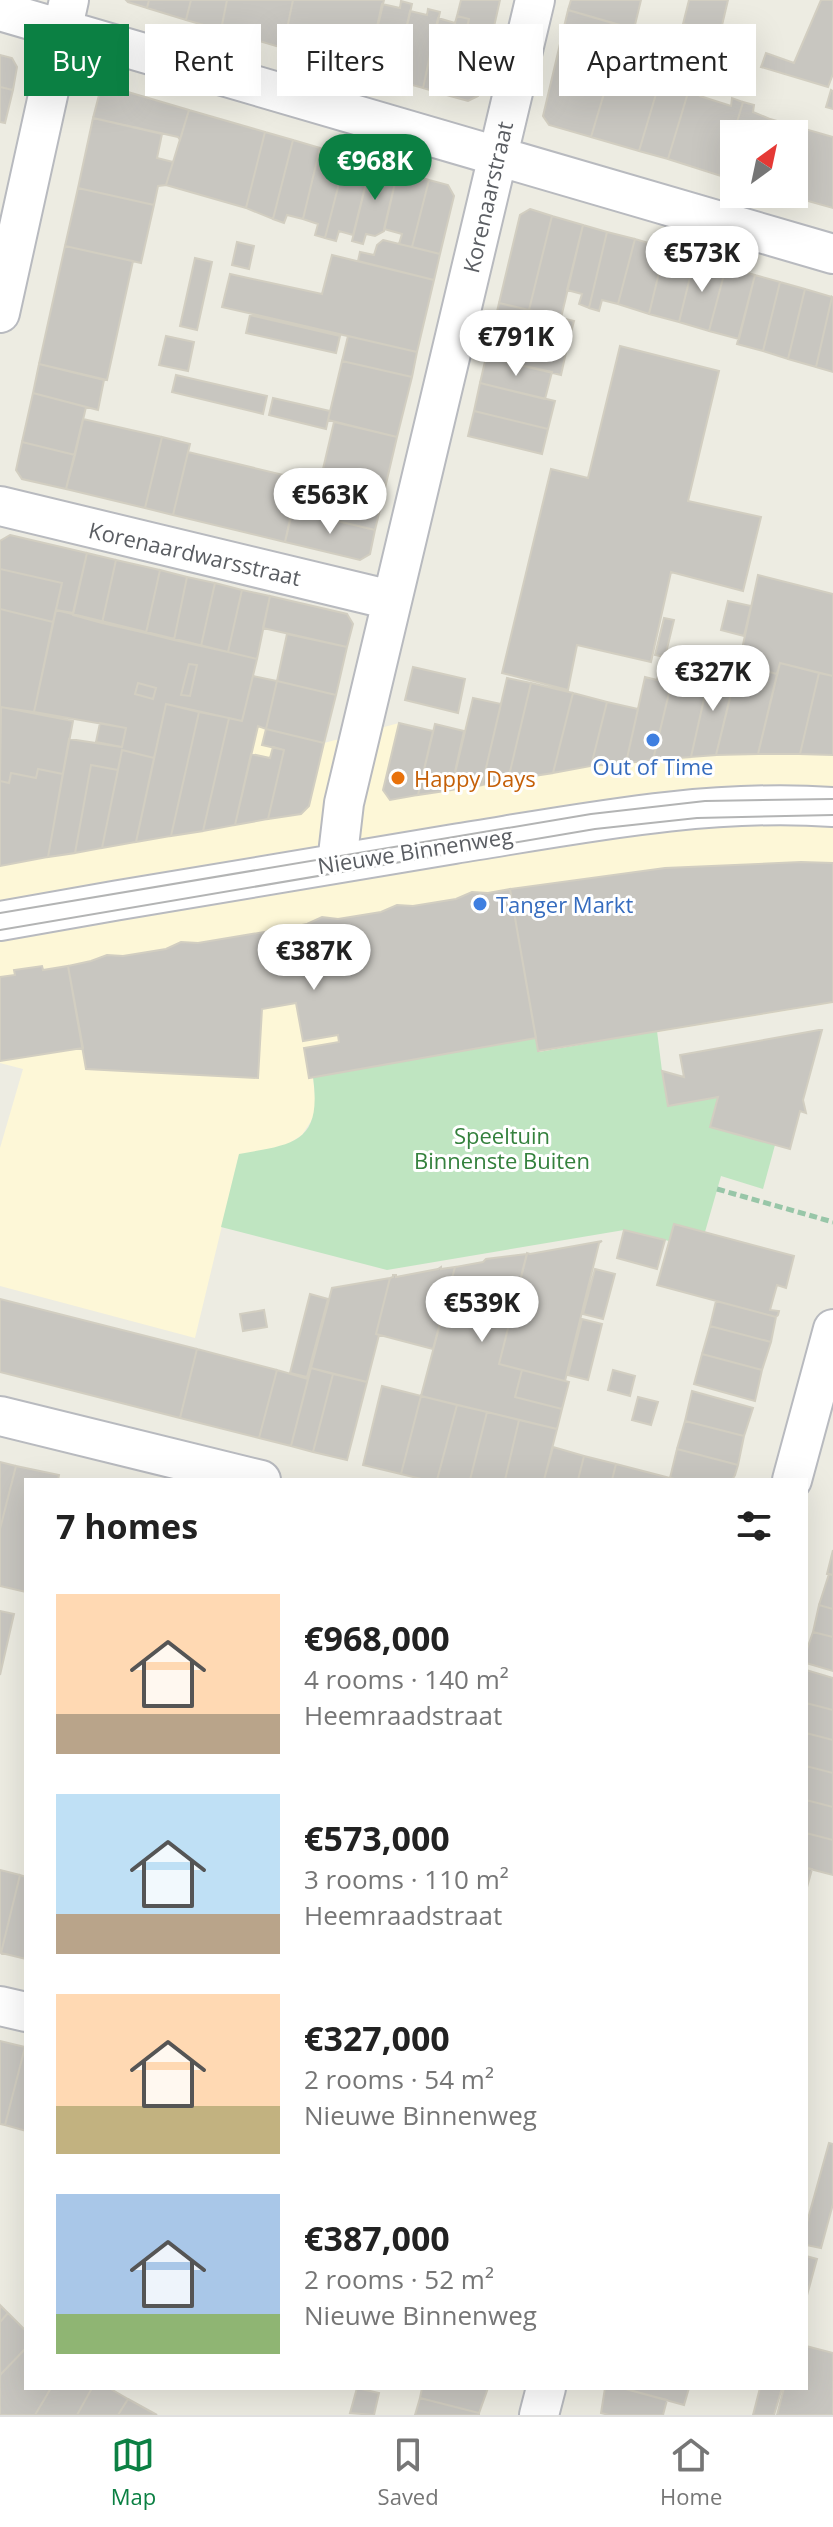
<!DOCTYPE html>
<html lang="en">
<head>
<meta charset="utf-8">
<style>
	body { margin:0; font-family:"Open Sans",sans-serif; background:#f2f2f2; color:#222; height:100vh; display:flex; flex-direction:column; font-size:30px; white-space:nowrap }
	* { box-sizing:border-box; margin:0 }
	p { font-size:26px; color:#767676 }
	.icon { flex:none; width:44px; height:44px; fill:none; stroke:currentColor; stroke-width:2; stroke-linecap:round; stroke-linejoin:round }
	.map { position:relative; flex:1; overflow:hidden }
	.details { position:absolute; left:24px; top:1478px; width:784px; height:912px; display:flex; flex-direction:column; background:#fff; border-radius:0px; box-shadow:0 8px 32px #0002 }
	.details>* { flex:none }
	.hud { position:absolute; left:24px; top:24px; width:786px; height:72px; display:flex; gap:16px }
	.needle { width:52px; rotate:33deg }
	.buttons { position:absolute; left:720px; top:120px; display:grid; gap:16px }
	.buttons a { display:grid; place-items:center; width:88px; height:88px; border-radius:0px; background:#fff; box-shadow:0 8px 32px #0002; font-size:40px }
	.price { position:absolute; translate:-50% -68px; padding:0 18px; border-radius:28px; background:#fff; color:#222; font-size:26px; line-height:52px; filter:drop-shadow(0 2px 4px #0008) }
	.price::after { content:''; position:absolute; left:50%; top:48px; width:24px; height:18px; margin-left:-12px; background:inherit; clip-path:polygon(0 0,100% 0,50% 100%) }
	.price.active { background:#0b8043; color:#fff }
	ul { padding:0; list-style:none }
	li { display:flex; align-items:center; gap:24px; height:200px; padding:0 32px }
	li span { display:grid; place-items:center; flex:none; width:224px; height:160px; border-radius:0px; color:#555 }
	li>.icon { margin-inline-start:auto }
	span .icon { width:96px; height:96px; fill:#fffc; stroke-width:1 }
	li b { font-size:34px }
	h2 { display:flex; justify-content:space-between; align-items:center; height:96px; padding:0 32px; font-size:34px }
	.tag { padding:0 28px; border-radius:0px; background:#fff; box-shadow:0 8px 32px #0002; font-size:28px; line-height:72px }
	.tag.active { background:#0b8043; color:#fff }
	.tabs { display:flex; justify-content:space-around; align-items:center; height:112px; border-top:2px solid #e0e0e0; background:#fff; font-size:22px; color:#767676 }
	.tabs a { display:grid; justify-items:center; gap:4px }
	.tabs .active { color:#0b8043 }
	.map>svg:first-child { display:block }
	.commercial { fill:#fdf7d7 }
	.green { fill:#bfe5c1 }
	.building { fill:#c8c6c0; stroke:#d2cec1; stroke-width:2; fill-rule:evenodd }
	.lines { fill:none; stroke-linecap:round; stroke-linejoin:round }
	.minor-casing { stroke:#b8babf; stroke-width:42 }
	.path { stroke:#98c6a8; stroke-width:5; stroke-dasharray:8 4; stroke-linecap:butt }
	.minor { stroke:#fff; stroke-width:38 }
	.tram { stroke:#b3b4b4; stroke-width:2 }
	.shop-dot { fill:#3f7fe0; stroke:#fff; stroke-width:3 }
	.food-dot { fill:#e8710a; stroke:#fff; stroke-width:3 }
	.labels { text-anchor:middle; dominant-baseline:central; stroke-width:6; stroke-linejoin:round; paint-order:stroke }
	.street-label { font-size:22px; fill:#5b5e63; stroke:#fff }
	.shop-label { font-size:22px; fill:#366cbe; stroke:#fff }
	.food-label { font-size:22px; fill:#c56008; stroke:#fff; text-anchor:start }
	.park-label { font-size:22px; fill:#34813d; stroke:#fff }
</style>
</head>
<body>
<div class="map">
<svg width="833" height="2415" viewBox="0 0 833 2415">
	<rect width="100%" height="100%" fill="#edece2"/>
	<path class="commercial" d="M780,663L833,676V1003L539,1052L536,1038L313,1077L316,1106L313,1118L302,1135L285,1146L239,1155L195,1338L0,1286V1148L23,1069L0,1063V781L69,739L122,747L166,704L242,721L253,676L277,681L266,729L324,743L399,723L432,731L435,724L464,731L473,698L501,704L507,678L637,709L645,677L657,680L659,673L673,676L674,672L708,681L711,668L777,674Z"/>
	<path class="green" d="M657,1031L662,1071L718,1097L775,1145L763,1189L721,1176L705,1232L674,1224L669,1241L624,1230L387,1270L221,1227L239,1154C294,1144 322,1143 313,1077L536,1038L539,1052Z"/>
	<path class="building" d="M126,0H149L147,8L128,2Z
		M149,0H191L186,20L147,8Z
		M191,0H227L221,30L186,20Z
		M227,0H293L283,48L221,30Z
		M293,0H384L367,72L283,48Z
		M461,0H500L491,40L466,34L469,19L457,16Z
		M571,0H641L634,29L568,10Z
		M689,0H728L719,38L696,32L697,27L683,24Z
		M821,0H833V74L828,87L761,67L766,53L794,63Z
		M401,1L412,4L395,80L367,72L382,4L400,8Z
		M428,9L440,12L423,88L395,80L410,11L427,15Z
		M568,10L636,30L629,56L602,48L597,65L611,70L591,137L549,125L543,116Z
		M457,16L469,19L450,96L423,88L438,18L455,23Z
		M466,34L491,40L478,96L468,101L450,96Z
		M0,55L12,58L17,67L13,90L0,87Z
		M611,70L659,84L639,151L591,137Z
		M680,83L690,86L668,159L639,151L659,84L678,90Z
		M690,86L702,89L700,96L731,106L732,98L743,102L721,176L668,159Z
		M0,87L13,90L5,123L0,122Z
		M111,87L189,110L180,140L178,137L93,118L99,95Z
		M831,90L833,91V109L826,107Z
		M743,102L754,105L753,112L770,119L766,134H734V180L721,176Z
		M189,110L265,132L246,208L166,185Z
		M93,118L162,134L157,158L173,162L166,185L158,186L154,205L78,188Z
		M770,119L833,137V208L783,194H794V134H766Z
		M265,132L293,140L273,219L246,208Z
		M293,140L320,148L303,219L287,215L284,223L273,219Z
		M320,148L346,156L325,238L315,235L318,224L303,219Z
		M346,156L371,163L353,235L339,231L336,241L325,238Z
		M371,163L398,170L384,231L375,236L366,234L363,244L352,241Z
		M398,170L429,180L412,247L399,244L402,234L384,229Z
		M429,180L448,185L454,196L440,254L412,247Z
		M78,188L154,205L141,263L65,246Z
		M530,209L552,216L529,310L499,303L520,215Z
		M552,216L583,225L561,318L529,310Z
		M583,225L607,232L589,308L579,304L582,294L567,290Z
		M607,232L635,239L618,304L602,300L599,311L589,308Z
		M635,239L665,248L649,314L618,304Z
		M383,240L440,254L434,280L358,261L360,252L374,255L377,245Z
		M237,242L254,246L249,269L232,265Z
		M65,246L133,261L107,380L39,364Z
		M665,248L695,257L679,322L649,314Z
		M332,255L434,280L417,352L222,307L230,274L322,294Z
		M695,257L726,267L709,331L679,322Z
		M195,258L212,262L197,330L180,326Z
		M726,267L755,275L739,339L709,331Z
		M755,275L780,282L763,351L737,344Z
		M780,282L805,289L788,359L763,351Z
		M805,289L832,297L816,367L788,359Z
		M832,297L833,298V372L816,367Z
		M499,303L574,321L567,348L493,329Z
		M250,315L340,336L336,353L246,333Z
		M493,329L567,348L561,375L486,357Z
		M166,336L194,342L188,371L159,365Z
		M348,336L417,352L412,377L342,361Z
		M620,346L719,371L688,501L761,517L743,591L671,572L651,662L577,645L568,690L502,673L551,469L588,478Z
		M486,357L552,372L545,399L480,383Z
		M342,361L412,377L397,437L328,420Z
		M39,364L104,380L98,410L33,393Z
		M176,375L267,396L263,414L172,392Z
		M480,383L555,401L548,429L474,411Z
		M33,393L86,407L75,455L22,442Z
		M273,398L330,411L326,429L269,415Z
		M474,411L548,429L542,454L468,436Z
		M83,419L162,437L145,508L66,489Z
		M334,422L397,437L386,484L323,469Z
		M162,437L190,444L173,515L145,508Z
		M22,442L75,455L66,489L22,479L16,470Z
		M188,452L300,479L285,542L173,515Z
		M323,469L386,484L375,530L312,515Z
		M292,510L375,530L370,554L360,560L285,542Z
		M10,535L87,553L73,613L56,610L62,583L0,569V541Z
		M87,553L116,560L102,623L73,615Z
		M116,560L160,570L146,633L102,623Z
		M0,569L62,583L53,622L0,609Z
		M160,570L187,577L174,640L146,633Z
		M758,575L833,594V676L780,663L777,674L738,664L736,674L711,668L715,655L721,649L741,654Z
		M187,577L215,583L201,646L174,640Z
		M215,583L242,590L228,652L201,646Z
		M242,590L270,596L257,659L228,652Z
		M270,596L347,614L353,624L347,647L263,628Z
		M728,601L751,606L744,636L721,630Z
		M0,609L53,622L34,712L0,707Z
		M56,610L257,659L242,721L166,704L154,758L122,750L118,770L91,765L75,853L48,857L69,739L122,747L126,728L34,712ZM189,664L197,665L190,696L181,695ZM138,683L156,688L153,699L135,694Z
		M664,618L674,620L665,657L655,655Z
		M287,634L347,647L336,695L277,681Z
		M780,663L819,673L800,754H758Z
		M189,664L197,665L190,696L181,695Z
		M738,664L777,674L758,754L716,755Z
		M413,667L465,679L458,713L405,700Z
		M711,668L736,674L716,755L691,757Z
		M674,672L708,681L691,757L653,760Z
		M659,673L673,676L653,760L626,763L645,677L657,680Z
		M819,673L833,676V755L800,754Z
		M253,676L277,681L266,729L258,726L235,825L203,831L229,718L242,721Z
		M507,678L531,683L508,780L482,785Z
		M277,681L336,695L324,743L266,729Z
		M138,683L156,688L153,699L135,694Z
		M531,683L573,693L553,773L508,780Z
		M573,693L607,702L591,766L553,773Z
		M473,698L501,704L482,785L451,790Z
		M607,702L638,709L626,763L591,766Z
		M166,704L199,712L171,836L136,842Z
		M1,707L73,721L63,774L38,769L36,778L11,773L9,783L0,781Z
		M199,712L229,718L203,831L171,836Z
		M100,723L126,728L122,747L96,742Z
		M399,723L433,731L418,795L390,800L383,790Z
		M435,724L464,731L451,790L418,795Z
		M266,729L324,743L309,806L301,814L268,819L284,750L262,745Z
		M273,747L284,750L268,819L235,825L251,754L270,758Z
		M122,750L154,758L136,842L102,848Z
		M91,765L118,770L102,848L75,853Z
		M38,769L63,774L48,857L0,866V781L9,783L11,773L36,778Z
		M801,862L833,863V1002L538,1051L510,889L665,868Z
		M510,889L536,1038L309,1078L304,1048L339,1042L338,1035L303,1041L296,1003L262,1009L258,1078L86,1069L68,966L91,961L107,955L123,956L166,949L181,942L198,943L282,929L307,924L322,917L338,919L381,912L397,905L413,906L456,899L472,892L488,893Z
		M42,966L43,970L68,966L83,1048L0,1061V977L15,975L14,970Z
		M819,1030H822L803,1100L806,1113L800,1111L790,1149L710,1127L718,1097L668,1106L662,1071L684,1077L680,1055Z
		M674,1224L794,1256L786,1288L777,1285L770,1310L779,1311L778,1315L776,1317L657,1285Z
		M624,1230L665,1240L657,1269L617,1258Z
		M602,1241L599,1243L565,1381L499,1364L527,1253L530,1254Z
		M527,1254L499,1364L522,1370L515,1397L562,1409L557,1429L421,1396L455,1267L483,1262L486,1259Z
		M441,1267V1269L455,1267L433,1349L376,1334L390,1278L393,1277V1275H396V1277L438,1269Z
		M595,1269L615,1274L603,1319L583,1314Z
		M390,1278L376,1334L379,1335L367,1382L311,1368L332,1288Z
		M310,1294L328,1299L307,1377L290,1373Z
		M0,1299L197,1349L180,1418L0,1372Z
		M716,1301L776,1317L771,1342L710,1326Z
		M264,1310L267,1327L243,1331L240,1314Z
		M582,1319L602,1324L588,1380L568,1375Z
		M710,1326L771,1342L762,1370L702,1354Z
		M197,1349L277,1370L259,1438L180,1418Z
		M702,1354L762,1370L755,1401L694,1384Z
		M311,1368L333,1374L313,1452L291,1446Z
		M277,1370L308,1379L291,1446L259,1438Z
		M522,1370L569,1382L562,1409L515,1397Z
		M613,1370L635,1376L630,1396L608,1390Z
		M333,1374L367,1382L347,1460L313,1452Z
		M382,1386L421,1396L401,1474L363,1465Z
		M692,1391L753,1408L744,1436L685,1421Z
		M421,1396L457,1405L437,1480H425L401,1474Z
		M638,1397L658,1402L651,1425L632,1420Z
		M457,1405L487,1412L470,1480H437Z
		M487,1412L519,1420L505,1480H470Z
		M519,1420L557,1429L544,1480H505Z
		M685,1421L744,1436L738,1465L677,1449Z
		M553,1447L584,1456L578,1480H544Z
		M677,1449L738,1465L735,1475L732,1480H679L670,1478Z
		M584,1456L616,1464L612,1480H578Z
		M0,1462L16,1466L0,1529Z
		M616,1464L670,1478L679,1480H612Z
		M16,1466L59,1475L58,1480H26V1592L0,1586V1529Z
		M833,1550V1575L827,1574Z
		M829,1574L833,1575V1609L819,1605Z
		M819,1605L833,1609V1637L813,1632Z
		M0,1611L14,1614L0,1675Z
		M813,1632L833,1637V1671L806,1663V1652Z
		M806,1670L833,1678V1710L806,1703Z
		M806,1703L833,1710V1740L806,1733Z
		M806,1733L833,1740V1773L806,1766Z
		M806,1766L833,1773V1807L806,1800Z
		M806,1800L833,1807V1840L806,1833Z
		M806,1833L833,1840V1875L806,1868Z
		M806,1868L812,1869L806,1891Z
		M0,1870L20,1875L1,1953L0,1952Z
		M20,1875L26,1877V1959L1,1953Z
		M0,2041L25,2047L5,2125L0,2124Z
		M25,2047H26V2131L5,2125Z
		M829,2143L833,2144V2204L821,2248L806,2245V2226Z
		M806,2256L817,2259L806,2299Z
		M0,2305L8,2313L0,2322Z
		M8,2313L26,2331V2348L0,2375V2322Z
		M806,2346L833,2353V2415H777L784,2388H806Z
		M26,2348V2388H51L35,2415H0V2375Z
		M51,2388H92L77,2415H35Z
		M92,2388H109L128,2399L118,2415H77Z
		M357,2388L379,2393L374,2415L350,2413Z
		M422,2388H488L479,2413L420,2398Z
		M605,2388H622L667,2400L663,2415H609L601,2413Z
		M622,2388H689L684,2405Z
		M760,2388H782L774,2415H753Z
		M420,2398L479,2413V2415H415Z
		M128,2399L157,2415H118Z"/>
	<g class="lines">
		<g class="minor-casing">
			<path id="minor" d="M0,11L833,254
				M0,313L69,0
				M0,506L391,600
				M337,863L344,803L535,0
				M0,921C151,894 302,869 454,844C579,824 706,798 833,807
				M0,1416L261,1480
				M792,1480L833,1329
				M0,2006L26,2012
				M539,2415L546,2388"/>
		</g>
		<path class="path" d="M717,1189L833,1222"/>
		<use href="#minor" class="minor"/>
		<path class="tram" d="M0,913L591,814L705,801L833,799
			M0,930L595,829L697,818L833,815"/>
	</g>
	<g class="shop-dot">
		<circle cx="653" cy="740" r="8"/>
		<circle cx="480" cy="904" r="8"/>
	</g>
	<circle class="food-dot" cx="398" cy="778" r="8"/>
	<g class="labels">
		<g class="street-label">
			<text transform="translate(487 197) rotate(-77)">Korenaarstraat</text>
			<text transform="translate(195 553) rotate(13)">Korenaardwarsstraat</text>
			<text transform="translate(415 850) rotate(-9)">Nieuwe Binnenweg</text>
		</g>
		<g class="shop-label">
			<text x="653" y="766">Out of Time</text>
			<text x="496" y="904" text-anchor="start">Tanger Markt</text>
		</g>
		<g class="food-label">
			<text x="414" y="778">Happy Days</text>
		</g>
		<g class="park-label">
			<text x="502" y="1135">Speeltuin<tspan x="502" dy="25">Binnenste Buiten</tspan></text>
		</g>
	</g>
</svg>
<div class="buttons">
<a><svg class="needle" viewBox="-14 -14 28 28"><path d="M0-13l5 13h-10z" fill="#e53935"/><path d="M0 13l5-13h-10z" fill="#767676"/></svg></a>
</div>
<b class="price active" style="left:375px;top:202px">€968K</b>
<b class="price" style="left:702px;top:294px">€573K</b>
<b class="price" style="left:516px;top:378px">€791K</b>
<b class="price" style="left:330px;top:536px">€563K</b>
<b class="price" style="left:713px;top:713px">€327K</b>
<b class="price" style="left:314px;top:992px">€387K</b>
<b class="price" style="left:482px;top:1344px">€539K</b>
<div class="hud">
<a class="tag active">Buy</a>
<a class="tag">Rent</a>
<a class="tag">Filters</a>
<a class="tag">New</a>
<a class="tag">Apartment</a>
</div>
<section class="details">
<h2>7 homes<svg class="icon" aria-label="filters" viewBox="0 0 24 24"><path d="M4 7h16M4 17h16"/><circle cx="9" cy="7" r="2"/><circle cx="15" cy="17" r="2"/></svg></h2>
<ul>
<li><span style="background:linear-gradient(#ffd9b3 75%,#b9a48a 0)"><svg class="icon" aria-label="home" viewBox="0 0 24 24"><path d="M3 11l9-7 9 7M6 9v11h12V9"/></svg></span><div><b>€968,000</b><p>4 rooms · 140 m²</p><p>Heemraadstraat</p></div></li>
<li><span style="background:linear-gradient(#bfe0f5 75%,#b9a48a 0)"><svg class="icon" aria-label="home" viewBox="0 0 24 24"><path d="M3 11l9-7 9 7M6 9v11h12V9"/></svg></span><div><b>€573,000</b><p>3 rooms · 110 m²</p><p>Heemraadstraat</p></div></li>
<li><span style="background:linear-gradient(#ffd9b3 70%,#c2b280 0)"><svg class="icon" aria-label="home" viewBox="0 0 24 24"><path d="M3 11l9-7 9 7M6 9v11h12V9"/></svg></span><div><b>€327,000</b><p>2 rooms · 54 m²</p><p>Nieuwe Binnenweg</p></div></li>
<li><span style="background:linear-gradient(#a9c7e8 75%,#8fb573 0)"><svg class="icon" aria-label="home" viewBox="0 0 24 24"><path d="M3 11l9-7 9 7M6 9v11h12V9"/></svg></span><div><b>€387,000</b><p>2 rooms · 52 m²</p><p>Nieuwe Binnenweg</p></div></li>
</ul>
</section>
</div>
<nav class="tabs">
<a class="active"><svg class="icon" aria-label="map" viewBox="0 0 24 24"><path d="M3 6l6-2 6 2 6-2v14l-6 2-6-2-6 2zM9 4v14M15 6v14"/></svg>Map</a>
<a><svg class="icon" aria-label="saved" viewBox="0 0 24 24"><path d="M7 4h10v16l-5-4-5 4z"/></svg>Saved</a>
<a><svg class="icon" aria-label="home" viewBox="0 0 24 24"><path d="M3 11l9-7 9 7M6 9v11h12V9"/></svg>Home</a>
</nav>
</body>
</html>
